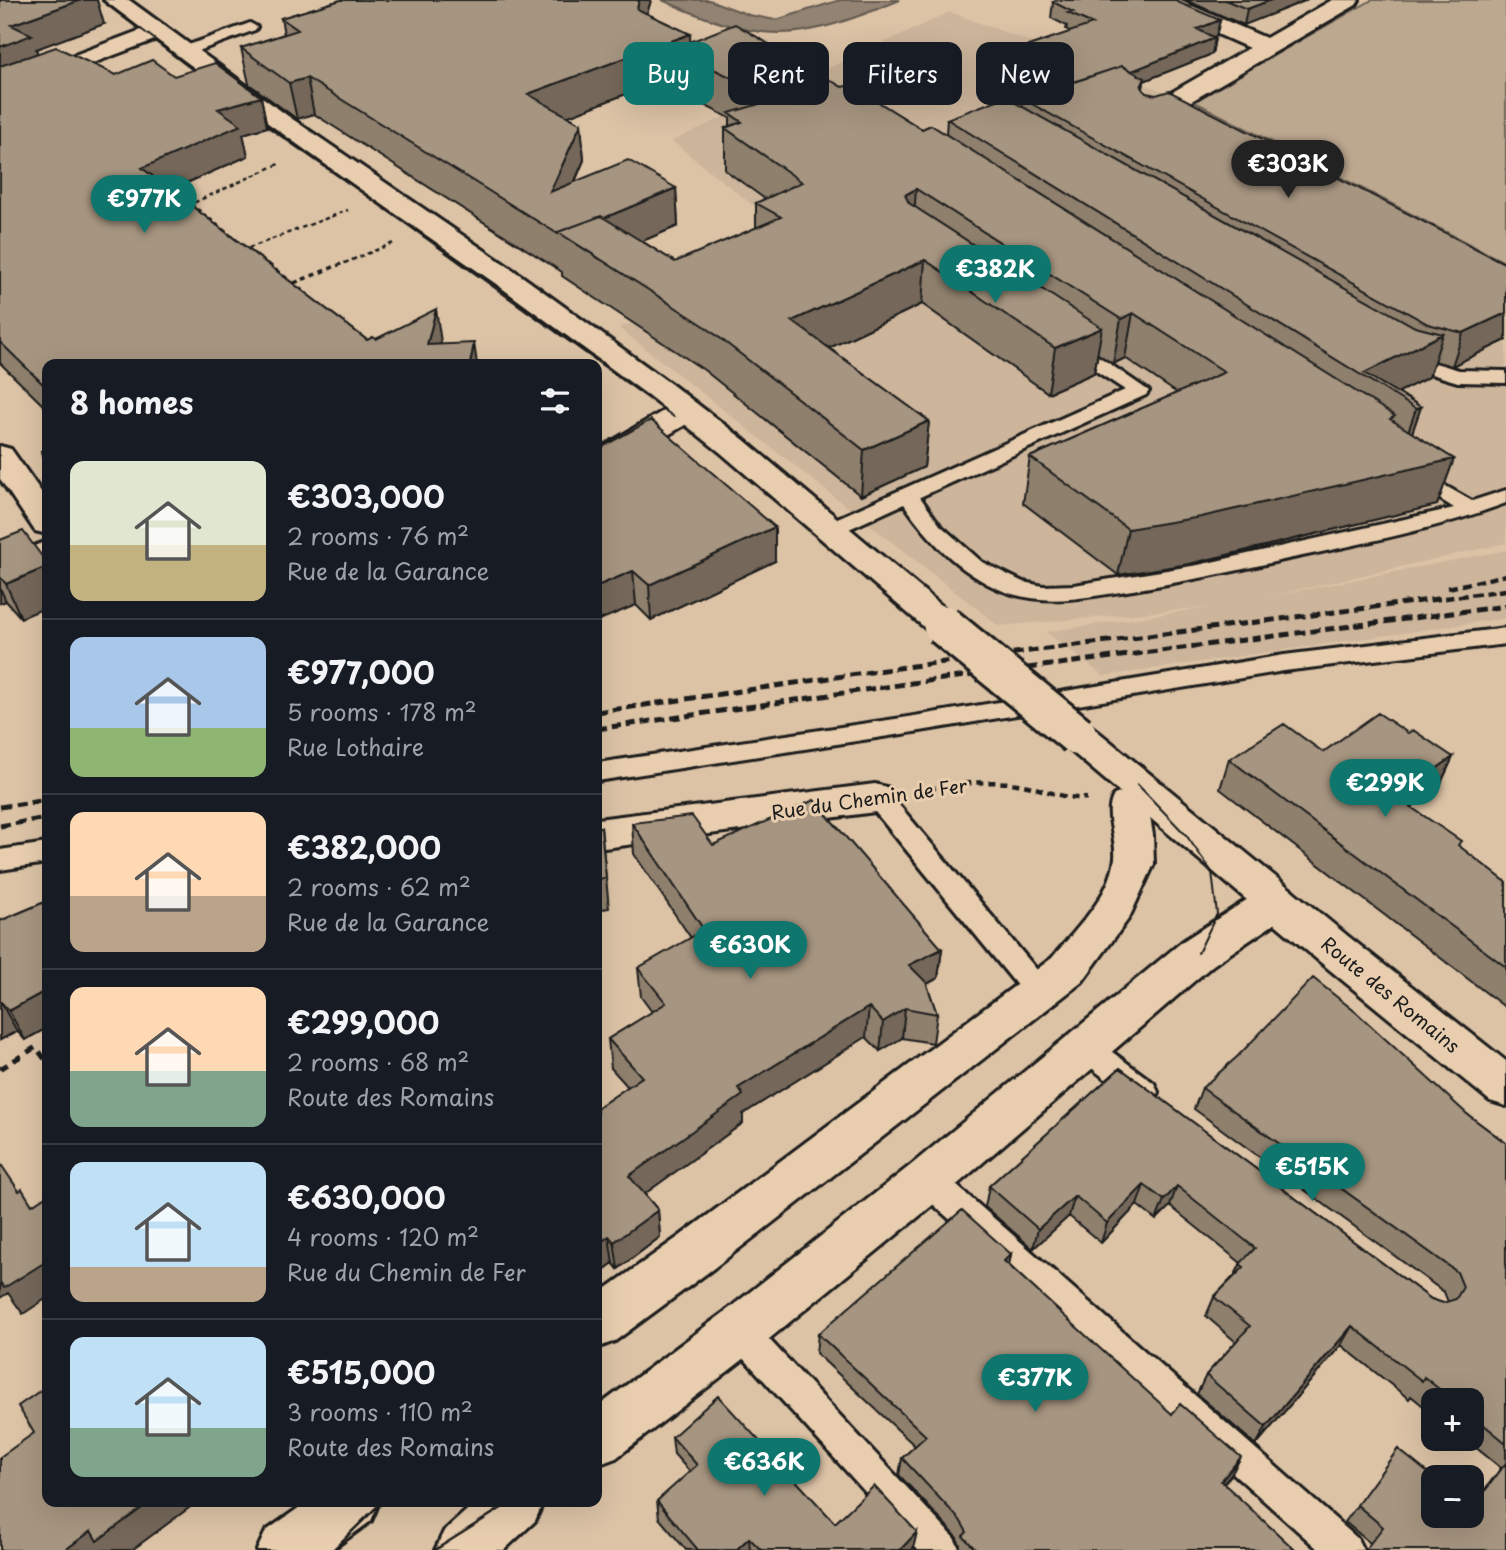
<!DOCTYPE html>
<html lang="en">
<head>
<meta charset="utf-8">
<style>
	body { margin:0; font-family:"Playpen Sans",sans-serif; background:#242831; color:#f1f3f6; height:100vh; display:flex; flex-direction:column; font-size:26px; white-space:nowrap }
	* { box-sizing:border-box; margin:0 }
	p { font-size:23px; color:#9ea1a6 }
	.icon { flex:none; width:38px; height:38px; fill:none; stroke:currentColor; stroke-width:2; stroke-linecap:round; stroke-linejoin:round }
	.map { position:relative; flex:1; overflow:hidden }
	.details { position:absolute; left:42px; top:359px; width:560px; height:1148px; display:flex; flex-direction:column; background:#171b24; border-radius:14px; box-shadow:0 7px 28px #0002 }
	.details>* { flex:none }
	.hud { position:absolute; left:623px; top:42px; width:665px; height:63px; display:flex; gap:14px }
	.controls { position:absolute; left:1421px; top:1388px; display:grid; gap:14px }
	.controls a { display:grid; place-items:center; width:63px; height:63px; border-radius:14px; background:#171b24; box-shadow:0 7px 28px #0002; font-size:35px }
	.price { position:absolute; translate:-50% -60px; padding:0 16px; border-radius:24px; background:#0f766e; color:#fff; font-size:23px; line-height:46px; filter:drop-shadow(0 2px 4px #0008) }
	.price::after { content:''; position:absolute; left:50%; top:42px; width:21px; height:16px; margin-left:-10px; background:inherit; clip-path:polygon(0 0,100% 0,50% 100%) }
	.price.selected { background:#222; color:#fff }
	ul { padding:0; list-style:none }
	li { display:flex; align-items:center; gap:21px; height:175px; padding:0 28px }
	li+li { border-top:2px solid #363941 }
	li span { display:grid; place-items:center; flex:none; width:196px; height:140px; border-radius:14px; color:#555 }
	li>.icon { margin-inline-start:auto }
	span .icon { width:84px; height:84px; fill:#fffc; stroke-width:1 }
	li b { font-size:30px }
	h2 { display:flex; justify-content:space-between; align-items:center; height:84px; padding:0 28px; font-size:30px }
	.tag { padding:0 24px; border-radius:14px; background:#171b24; box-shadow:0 7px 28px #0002; font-size:24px; line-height:63px }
	.tag.selected { background:#0f766e; color:#fff }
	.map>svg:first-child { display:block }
	.built { fill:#ccb59b }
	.green { fill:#bca78f; stroke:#6c6256; stroke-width:2 }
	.water { fill:#928372; stroke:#635a50; stroke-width:2 }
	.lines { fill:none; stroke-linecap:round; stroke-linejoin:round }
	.lane-casing { stroke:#1c1c1c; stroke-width:6 }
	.street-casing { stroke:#1c1c1c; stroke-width:6 }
	.secondary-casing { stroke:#1c1c1c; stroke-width:6 }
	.primary-casing { stroke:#1c1c1c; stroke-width:6 }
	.path-far3 { stroke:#1c1c1c; stroke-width:2.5; stroke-dasharray:4.5 3.5; stroke-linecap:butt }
	.path-far2 { stroke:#1c1c1c; stroke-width:3.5; stroke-dasharray:5 4.5; stroke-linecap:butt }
	.path-far1 { stroke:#1c1c1c; stroke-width:4.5; stroke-dasharray:7 5; stroke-linecap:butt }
	.path { stroke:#1c1c1c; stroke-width:5; stroke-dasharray:9 7; stroke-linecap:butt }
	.lane { fill:#e8ceaf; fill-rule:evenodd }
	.street { fill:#e8ceaf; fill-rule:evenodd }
	.secondary { fill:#e8ceaf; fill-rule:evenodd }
	.primary { fill:#e8ceaf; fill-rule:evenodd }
	.tram-far1 { stroke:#1c1c1c; stroke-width:2 }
	.tram { stroke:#1c1c1c; stroke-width:2.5 }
	.rail-far1 { stroke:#1c1c1c; stroke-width:4.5; stroke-dasharray:9 4.5; stroke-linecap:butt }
	.rail { stroke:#1c1c1c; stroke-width:5; stroke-dasharray:10 5; stroke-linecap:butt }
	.primary-bridge-casing { stroke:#1c1c1c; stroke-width:45; stroke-linecap:butt }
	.primary-bridge { stroke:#e8ceaf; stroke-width:39 }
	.wall { fill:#8f806e; stroke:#1c1c1c; stroke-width:2; fill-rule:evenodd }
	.shaded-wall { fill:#74685a; stroke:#1c1c1c; stroke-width:2 }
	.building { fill:#a69580; stroke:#1c1c1c; stroke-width:2 }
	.labels { text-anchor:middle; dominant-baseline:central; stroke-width:6; stroke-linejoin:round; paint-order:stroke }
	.street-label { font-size:19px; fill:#1c1c1c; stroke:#e8ceaf }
</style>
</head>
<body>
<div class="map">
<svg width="1506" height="1550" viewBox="0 0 1506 1550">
	<rect width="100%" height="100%" fill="#dcc3a6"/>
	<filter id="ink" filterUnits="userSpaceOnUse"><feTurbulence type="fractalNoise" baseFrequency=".0143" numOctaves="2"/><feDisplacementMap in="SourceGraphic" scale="14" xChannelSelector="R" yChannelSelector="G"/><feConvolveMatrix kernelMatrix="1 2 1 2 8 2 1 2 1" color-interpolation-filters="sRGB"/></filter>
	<g filter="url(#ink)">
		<path class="built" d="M950,12L1193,102L1506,263V543L1267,597L1506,550V618L1104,676L1046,632L1210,607L999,626L619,328L688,298L774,222L672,141Z"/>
		<path class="green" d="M1372,0H1506V263L1193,101Z"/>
		<path class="water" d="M662,0H709L749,15L776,20L840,0H900C797,42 766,46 662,0Z"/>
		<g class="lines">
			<g class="lane-casing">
				<path id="lane" d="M250,23L257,27L255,30L190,54H180L178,51L180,48Z
					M1068,338L1075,340L1149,391L1146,395L920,497L940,525L982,562L1023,582L1043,586L1074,585L1198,565L1454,508L1407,478L1404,474L1407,470L1414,468L1472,501L1506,490V503C1431,531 1353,545 1274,562C1227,573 1181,582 1133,590C1093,596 1052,606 1012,594C965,579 931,543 904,504L838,534H824L820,529L824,524L1125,390L1061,348L1059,344Z
					M1401,353L1459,370L1506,371V383L1458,382L1394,363L1392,359Z
					M47,541V556L0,574V559Z
					M1506,628V644L1284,671L902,734L597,781V763L902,718L1284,655Z
					M875,789L884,792L899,805L1048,983L1052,991L1048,999L1038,1002L1028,999L881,819L863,798L866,792Z
					M47,843V863L0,870V850Z
					M1086,1036L1096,1040L1154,1083L1158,1092L1154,1101L1144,1104L1134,1101L1076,1056L1072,1048L1076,1040Z
					M928,1167L939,1170L1357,1538L1363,1550H1319L917,1190L913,1180L917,1170Z
					M740,1316L751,1320L954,1538L960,1550H918L729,1342L724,1331L729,1320Z"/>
			</g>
			<g class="street-casing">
				<path id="street" d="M1149,0H1178L1266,38L1332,0H1359L1356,5L1159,120L1150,122L1141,120L1138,115L1141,110L1249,48L1152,5Z
					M157,24L165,26L168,31L165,36L0,98V83Z
					M686,402L697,404L701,411L697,418L608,470L597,473V450L675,404Z
					M0,446L11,449L47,500V534L35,531L0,479Z
					M875,784L889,788L894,798L889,808L875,812L597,849V819Z"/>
			</g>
			<g class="secondary-casing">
				<path id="secondary" d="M1128,790L1142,795L1148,805L1153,835L1154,864L1129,918L1082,982L714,1268L615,1341L597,1348V1295L680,1236L1052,958C1075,930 1111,896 1115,858C1117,836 1103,814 1114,795Z
					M1277,885L1292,890L1298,901L1292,912L1213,965L945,1195L758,1348L616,1458L597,1465V1407L722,1314L911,1165L1183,941L1262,890Z
					M307,1502H379L371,1521L331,1550H257L266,1531Z
					M476,1502H543L535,1521L504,1550H435L444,1531Z"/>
			</g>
			<g class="primary-casing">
				<path id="primary" d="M104,0H129L288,116L519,274L671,384L743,439L955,617L961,625L955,633L943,637L931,633L721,453L649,396L499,286L270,126Z
					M1077,722L1090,725L1349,937L1506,1061V1106L1490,1101L1319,961L1064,745L1058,735L1064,725Z"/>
			</g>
			<path class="path-far3" d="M249,248L348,210
				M270,266L191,204L281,163
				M337,266L396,242"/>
			<path class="path-far2" d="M268,264L308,295
				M294,283L341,264"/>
			<path class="path-far1" d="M917,791C950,785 983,779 1017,784C1041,787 1062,800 1087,798"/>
			<path class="path" d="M0,1069L36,1047L47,1062"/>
			<use href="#lane" class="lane"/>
			<use href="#street" class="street"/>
			<use href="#secondary" class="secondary"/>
			<use href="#primary" class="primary"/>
			<path class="tram-far1" d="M102,0L209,80
				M251,112L674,417
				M1137,784L1186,835L1212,872L1217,914L1198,953"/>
			<path class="tram" d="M333,1550L382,1502
				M435,1550L511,1502"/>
			<path class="rail-far1" d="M1448,588L1506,575
				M1431,600L1506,590"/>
			<path class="rail" d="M597,712L905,667L1445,598
				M597,729L912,683L1506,606
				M0,807L47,800
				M0,826L47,818"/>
			<g class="primary-bridge-casing">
				<path id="primary-bridge" d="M943,625L1077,735"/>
			</g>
			<use href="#primary-bridge" class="primary-bridge"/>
		</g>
		<path class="wall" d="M0,0L104,24L36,49L37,53L116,75L174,76L261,97L267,127L243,134L248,156L171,190L367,340L376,339L441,342L47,364V409L0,363Z
			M341,0H651L647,14L690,34V42L842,87L922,129L946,134L947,119L1022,106L1023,99L1050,90L1009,68L1011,52L1071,32L1066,29L1067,26L1051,18L1053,2L1220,20L1216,36L1214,37L1215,38L1212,54L1144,81L1143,89L1146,93L1506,264V340L1452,366L1434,361L1429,377L1398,392L1421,407L1412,433L1454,459L1437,505L1189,564L1118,575L1023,503L1030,457L1177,393L1125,358L1113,364L1098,354L1094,373L1048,393L922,304L829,348L929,421L924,467L861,496L704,370L562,276V272L314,114L297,119L249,84L241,48L284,34L281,18ZM673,76L674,90L730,118V126L725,128V170L765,199L756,203V228L675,262L642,241L678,226L676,188L575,182L584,160L581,124L568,116Z
			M1185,0H1307L1244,25Z
			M47,448V467L41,451Z
			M597,450L775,561L651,620L636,605Z
			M0,540L21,618L6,601L0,603Z
			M1408,733L1453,757L1439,787L1411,807L1458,846L1506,882V1008L1220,789L1229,759L1323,752Z
			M632,823L713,845L942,949L938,978L927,984L937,1014L933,1043L902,1038L880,1051L866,1037L743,1114V1123L644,1194L658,1210L660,1237L618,1269L613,1263L597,1275V1108L628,1087L611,1068L608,1039L652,1012L641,997L638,968L691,938L634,854Z
			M597,827H601L609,908L597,910Z
			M47,901V1028L25,1040L17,1031L0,1040V921Z
			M1120,1068L1431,1299L1443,1303L1448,1302L1444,1292L1194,1109L1202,1088L1467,1114L1506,1143V1550L1370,1543L1345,1522L1398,1449L1472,1516V1506L1501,1468L1464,1438H1472V1400H1433V1414L1411,1396L1409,1399L1341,1345L1256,1445L1197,1394L1206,1375L1236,1342L1206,1316L1214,1297L1235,1275L1241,1263L1170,1206L1156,1220L1137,1205L1101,1243L1069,1216L1033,1249L985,1207L989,1186Z
			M1011,1254L1009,1265L1231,1475L1223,1484L1295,1550H959L960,1545L956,1536L899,1475L902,1458L915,1446L816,1353L818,1334Z
			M672,1437L835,1523L913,1549L912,1550H686L659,1518L657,1501L690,1472L674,1454Z"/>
		<path class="shaded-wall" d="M81,0H97L104,24L36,49L41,65L0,81V47L11,25Z
			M639,0H651L638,44L637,9Z
			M1271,0H1307L1244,25L1247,9Z
			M1220,20L1216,36L1194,45L1197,29Z
			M690,34L691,58L672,49L673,76L532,130L528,94Z
			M1215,38L1212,54L1144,81L1140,108L1141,87L1084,90Z
			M307,78L314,114L297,119L289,83Z
			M261,97L267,127L243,134L248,156L150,199L142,168L218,109Z
			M581,124L584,160L554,229L550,192Z
			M676,188L678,226L600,259L563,235Z
			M916,189L913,232L905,195Z
			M925,260L922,304L791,366L792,321Z
			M436,309L441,342L436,364L427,345Z
			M1133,313L1125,358L1113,364L1121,319Z
			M1506,313V340L1452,366L1463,333Z
			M1102,328L1094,373L1048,393L1055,348Z
			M1443,334L1429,377L1393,395L1364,373Z
			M474,343L477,364H470Z
			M1421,407L1406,450L1401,452L1416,409Z
			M929,421L924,467L861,496L864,450Z
			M1454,459L1437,505L1189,564L1118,575L1128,529Z
			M775,527V561L651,620L649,585Z
			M47,567V607L21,618L6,584Z
			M633,571L636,605L597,621V586Z
			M0,588L6,601L0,603Z
			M1453,757L1439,787L1383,827L1396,797Z
			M942,949L938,978L906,995L909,965Z
			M47,990V1028L25,1040L9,1011Z
			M0,1001L17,1031L0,1040Z
			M869,1007L866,1037L743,1114V1123L632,1203L629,1176L738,1088Z
			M905,1008L902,1038L880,1051L883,1022Z
			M1144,1185L1137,1205L1101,1243L1107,1223Z
			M1177,1186L1170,1206L1156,1220L1164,1200Z
			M1075,1196L1069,1216L1033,1249L1038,1229Z
			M658,1210L660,1237L618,1269L614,1242Z
			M609,1236L613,1263L597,1275V1245Z
			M1011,1254L1007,1274L1004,1261Z
			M47,1261V1298L23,1314L8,1293L0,1298V1279Z
			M1352,1326L1341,1345L1256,1445L1266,1427Z
			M1241,1457L1231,1475L1211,1498L1221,1481Z
			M150,1502H197L132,1550H65L91,1531Z
			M917,1532L913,1549L912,1550H900Z
			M749,1538L750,1550H736Z"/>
		<path class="building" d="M0,0H81L11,25L32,35L0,47Z
			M341,0H639L637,9L690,34L528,94L581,124L550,192L628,160L676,188L604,218L601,216L558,232V234L307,78L289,83L241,48L298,30L281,18Z
			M1058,0H1173L1220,20L1197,29L1215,38L1132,71L1122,66L1070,83L1011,52L1093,24L1068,13L1073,12L1053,2Z
			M1225,0H1271L1247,9Z
			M735,24L842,87L851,85L922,129L931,125L1395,416L1390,419L1454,459L1201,517L1128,529L1030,457L1225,372L1133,313L1121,319L916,189L905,195L909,203L1102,328L1055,348L925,260L792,321L929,421L864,450L703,325L558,232L601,216L675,262L781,217L756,203L802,182L725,128L742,122L729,113L776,99L672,49Z
			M56,47L116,75L152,60L174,76L215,63L261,97L218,109L241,125L142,168L367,340L373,337L376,339L436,309L427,345L474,343L470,364H47V388L0,342V66Z
			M1122,66L1145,78L1141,87L1146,93L1156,95L1169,91L1506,264V313L1463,333L1428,324L1023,99Z
			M1005,97L1415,327L1443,334L1364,373L1421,407L1416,409L947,119Z
			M651,420L775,527L649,585L633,571L597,586V450Z
			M47,448V459L41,451Z
			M23,531L47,563V567L6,584L0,577V540Z
			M1378,713L1408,733L1413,730L1453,757L1396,797L1461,841L1458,845L1506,882V967L1229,759L1284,724L1323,752Z
			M814,800L942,949L909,965L926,982L937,1014L905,1008L883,1022L869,1007L738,1088L743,1095L629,1176L658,1210L614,1242L609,1236L597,1245V1108L642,1077L608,1039L666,1003L638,968L704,930L632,823L692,816L713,845Z
			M597,827H601L606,878L597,879Z
			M47,901V975L44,976L47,981V990L9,1011L0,1001V921Z
			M1313,978L1357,1013L1467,1114L1506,1143V1443L1472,1415V1400H1453L1424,1377L1422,1381L1352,1326L1266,1427L1206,1375L1250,1326L1214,1297L1244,1267L1240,1264L1255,1248L1177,1186L1164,1200L1144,1185L1107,1223L1075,1196L1038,1229L989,1186L1120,1068L1431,1299L1443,1303L1456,1299L1463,1287L1457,1272L1202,1088L1238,1056Z
			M0,1163L19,1191L22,1189L32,1205L47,1195V1261L4,1288L0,1282Z
			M962,1210L1011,1254L1004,1261L1172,1414L1180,1404L1241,1457L1221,1481L1295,1550H976L963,1536L967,1532L960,1520L902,1458L926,1436L818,1334Z
			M47,1386V1502H150L97,1541L91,1531L65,1550H0V1457L34,1433L18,1406Z
			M718,1396L835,1523L874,1486L917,1532L900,1550H761L749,1538L736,1550H698L657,1501L697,1465L672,1437Z
			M1398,1449L1433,1477V1516H1472V1508L1506,1463V1550H1365L1383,1527L1357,1505Z"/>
	</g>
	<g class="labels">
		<g class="street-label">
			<text transform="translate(869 798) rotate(-8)">Rue du Chemin de Fer</text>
			<text transform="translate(1391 994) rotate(39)">Route des Romains</text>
		</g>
	</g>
</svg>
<div class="controls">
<a>+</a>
<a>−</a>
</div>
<b class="price selected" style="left:1288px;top:200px">€303K</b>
<b class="price" style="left:144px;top:235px">€977K</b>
<b class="price" style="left:995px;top:305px">€382K</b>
<b class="price" style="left:1385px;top:819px">€299K</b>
<b class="price" style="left:750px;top:981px">€630K</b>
<b class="price" style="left:1312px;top:1203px">€515K</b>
<b class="price" style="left:1035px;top:1414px">€377K</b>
<b class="price" style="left:764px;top:1498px">€636K</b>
<div class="hud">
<a class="tag selected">Buy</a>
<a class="tag">Rent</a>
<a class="tag">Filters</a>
<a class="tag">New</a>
</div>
<section class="details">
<h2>8 homes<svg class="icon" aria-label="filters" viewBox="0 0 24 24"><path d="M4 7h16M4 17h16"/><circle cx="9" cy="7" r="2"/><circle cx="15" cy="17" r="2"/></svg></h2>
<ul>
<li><span style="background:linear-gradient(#dfe7d0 60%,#c2b280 0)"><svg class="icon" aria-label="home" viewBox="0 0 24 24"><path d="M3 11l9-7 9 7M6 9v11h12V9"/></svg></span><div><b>€303,000</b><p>2 rooms · 76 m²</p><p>Rue de la Garance</p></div></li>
<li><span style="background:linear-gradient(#a9c7e8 65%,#8fb573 0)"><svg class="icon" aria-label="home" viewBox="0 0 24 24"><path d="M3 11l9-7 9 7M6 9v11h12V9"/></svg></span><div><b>€977,000</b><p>5 rooms · 178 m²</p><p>Rue Lothaire</p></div></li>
<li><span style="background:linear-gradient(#ffd9b3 60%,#b9a48a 0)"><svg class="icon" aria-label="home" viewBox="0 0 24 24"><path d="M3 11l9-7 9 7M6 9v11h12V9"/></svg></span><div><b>€382,000</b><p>2 rooms · 62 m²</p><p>Rue de la Garance</p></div></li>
<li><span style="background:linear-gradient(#ffd9b3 60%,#7fa58c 0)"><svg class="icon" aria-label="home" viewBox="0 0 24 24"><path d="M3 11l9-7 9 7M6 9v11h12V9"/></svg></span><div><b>€299,000</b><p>2 rooms · 68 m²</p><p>Route des Romains</p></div></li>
<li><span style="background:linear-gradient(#bfe0f5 75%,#b9a48a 0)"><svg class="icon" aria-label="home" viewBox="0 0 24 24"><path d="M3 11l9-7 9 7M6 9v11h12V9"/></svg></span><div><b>€630,000</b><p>4 rooms · 120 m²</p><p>Rue du Chemin de Fer</p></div></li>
<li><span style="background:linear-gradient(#bfe0f5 65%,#7fa58c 0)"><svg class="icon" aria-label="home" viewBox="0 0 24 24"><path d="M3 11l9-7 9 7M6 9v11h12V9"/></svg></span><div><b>€515,000</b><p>3 rooms · 110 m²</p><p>Route des Romains</p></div></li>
</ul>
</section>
</div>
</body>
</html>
